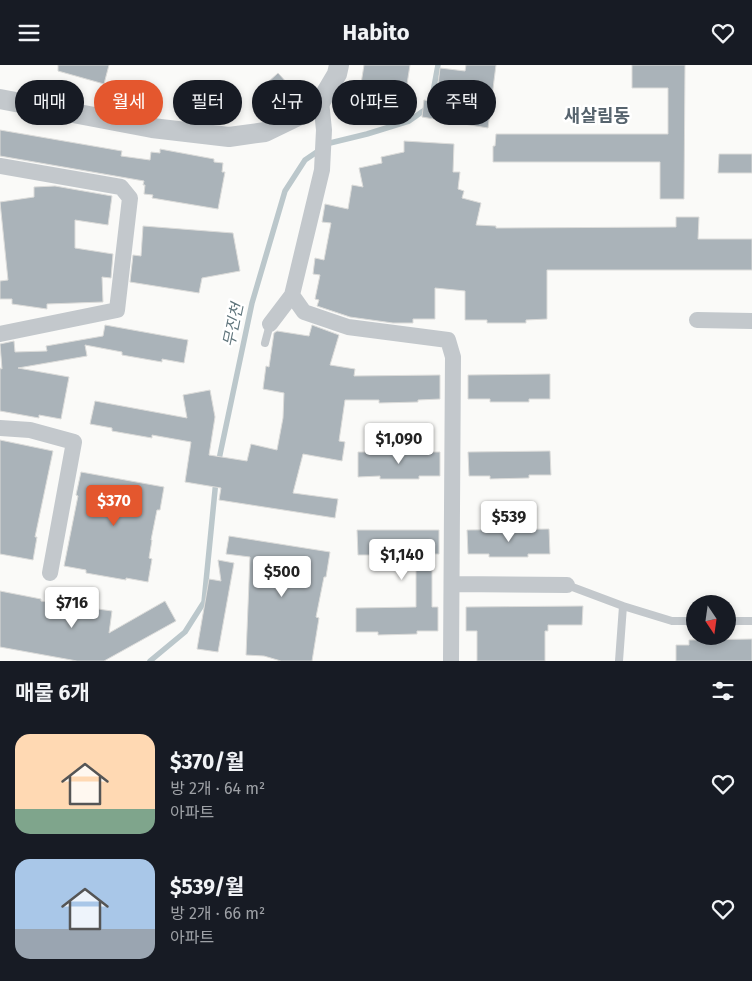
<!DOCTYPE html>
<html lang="ko">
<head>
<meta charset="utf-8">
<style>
	body { margin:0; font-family:"Fira Sans","Noto Sans KR",sans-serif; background:#20242c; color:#f1f3f6; height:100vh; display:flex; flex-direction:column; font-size:19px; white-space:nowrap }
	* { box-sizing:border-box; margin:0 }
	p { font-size:16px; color:#9ea1a6 }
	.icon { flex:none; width:28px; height:28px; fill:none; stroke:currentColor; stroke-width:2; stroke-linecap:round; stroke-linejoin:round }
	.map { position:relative; height:596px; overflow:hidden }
	.sheet { display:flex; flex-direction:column; background:#171b24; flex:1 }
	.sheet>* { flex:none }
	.top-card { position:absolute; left:15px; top:15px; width:500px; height:45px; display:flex; gap:10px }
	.needle { width:32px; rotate:167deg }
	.buttons { position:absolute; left:686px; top:530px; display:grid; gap:10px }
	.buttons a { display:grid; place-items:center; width:50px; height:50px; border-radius:50%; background:#171b24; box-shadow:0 2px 8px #0003; font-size:25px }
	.price { position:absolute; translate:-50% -42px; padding:0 11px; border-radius:5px; background:#fff; color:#222; font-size:16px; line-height:32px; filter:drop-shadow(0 1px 2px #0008) }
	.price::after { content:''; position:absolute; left:50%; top:30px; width:15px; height:11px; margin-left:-8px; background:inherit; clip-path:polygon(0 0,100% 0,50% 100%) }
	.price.on { background:#e4572e; color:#fff }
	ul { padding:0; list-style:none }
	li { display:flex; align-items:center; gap:15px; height:125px; padding:0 15px }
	li span { display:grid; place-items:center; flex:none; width:140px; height:100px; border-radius:15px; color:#555 }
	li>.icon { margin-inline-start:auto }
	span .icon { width:60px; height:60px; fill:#fffc; stroke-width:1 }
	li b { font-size:21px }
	h2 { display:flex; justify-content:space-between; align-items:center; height:60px; padding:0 15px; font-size:21px }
	.tag { padding:0 18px; border-radius:22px; background:#171b24; box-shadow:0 2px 8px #0003; font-size:18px; line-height:45px }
	.tag.on { background:#e4572e; color:#fff }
	header { display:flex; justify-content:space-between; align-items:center; height:65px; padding:0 15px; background:#171b24; font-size:22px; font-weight:700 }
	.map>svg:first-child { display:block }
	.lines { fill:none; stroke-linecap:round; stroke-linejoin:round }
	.stream { stroke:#bbc7cb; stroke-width:5.5 }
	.building { fill:#aab3b9; stroke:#dcdcda }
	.service { stroke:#c3c8cc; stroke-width:8 }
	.minor { stroke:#c3c8cc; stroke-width:16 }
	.tertiary { stroke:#c3c8cc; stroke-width:20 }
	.labels { text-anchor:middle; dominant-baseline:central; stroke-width:5; stroke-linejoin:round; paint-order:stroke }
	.water-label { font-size:16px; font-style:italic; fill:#60757c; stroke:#fff }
	.quarter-label { font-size:18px; font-weight:bold; fill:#57646e; stroke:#fff }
</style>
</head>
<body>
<header><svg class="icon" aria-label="menu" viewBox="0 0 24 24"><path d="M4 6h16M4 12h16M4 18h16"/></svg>Habito<svg class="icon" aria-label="heart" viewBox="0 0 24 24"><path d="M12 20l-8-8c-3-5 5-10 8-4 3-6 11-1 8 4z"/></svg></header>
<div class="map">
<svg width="752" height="596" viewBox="0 0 752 596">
	<rect width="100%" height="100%" fill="#fafaf8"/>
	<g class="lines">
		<path class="stream" d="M218,399L252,238L285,126L305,95L330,78L367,69L409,56L426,44L433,27L438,0
			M150,596L185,567L204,537L216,415"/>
	</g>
	<path class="building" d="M58,0H109L104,19L58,6Z
		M364,0H410L403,45L395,44L394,48L368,44L367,54L351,51L356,25H360Z
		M466,0H496L488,63L422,52L424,35L436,37L440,3L465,6Z
		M632,0H685L684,134H660V97H493V81H495L496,69H668V23H632Z
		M278,8L289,20L278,30L267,18Z
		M0,65L122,86L121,91L150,95L151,87L160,88V84L214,94V97L223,98L222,107H225L218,144L152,133L153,130L144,129L145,120H143L144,116L0,91Z
		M404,76L454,79L453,107H460L458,124L464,126L462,133L481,138L476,160L496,161V163L676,162V152H699L698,174H752V205H547V254L526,255V258H487V255H465V226L435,223V254H413V258H393L350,252L317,241L319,235L315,234L320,210L313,209L315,193L324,195L331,158L322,157L325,139L348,144L352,120L363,122L359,103L382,98L381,92L404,87Z
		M719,89H752V108H718Z
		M55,121L112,131L108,160L75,155V183L113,189L111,213L102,212L103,237L47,239V244L12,239V234H0V216L8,215L0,137L34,132V122Z
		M143,161L233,168L240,206L202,213L199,228L130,217L133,190L141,191Z
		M105,260L188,275L184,298L162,294V297L122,290V287L85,280L87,291L18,303L69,312L61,354L39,350V353L0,346V303L2,304L0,279L14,276L15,287L47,286L46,281L103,271Z
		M312,260L339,270L330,300L355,304L354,311L440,310V334L418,335V337L379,338V335H345L339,376L345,377L342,396L303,389L293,428L338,434L335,453L219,435L221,423L185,417L191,377L152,370V373L112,366V363L90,359L95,336L187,353L183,330L210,325L215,352L209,390L247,396L251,379L277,385L283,353L284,328L263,324L266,301L269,302L274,268L277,266L309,271Z
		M550,309V334H529V337H490V334H468V310Z
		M0,375L53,386L35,472H37L33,495L0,489Z
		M550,386L551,410H529V413L490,414V411H469L468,387Z
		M358,387H440V411H419V414H380V411L358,412Z
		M81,407L164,422L160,445H157L151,475H152L149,493L152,494L148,517L126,513V515L86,508V505L64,501L78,431L76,430Z
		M549,464L550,489H528V492H489V489H468L467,465Z
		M357,465H439V489H432V542H438V566H417V569L378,570V567H356V543L416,542V492L379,493V490H358Z
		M229,471L330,487L326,512H324L316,552L319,553L312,596H281L264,591L246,590L250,492L226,489Z
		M218,495L234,498L218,587L197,584L209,514L221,516Z
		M0,526L41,534V536L112,546L109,568L165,536L176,556L104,596H77L0,582Z
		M583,541L582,560H548V566H545V596H477V566H466V542Z
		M752,574V596H676V580H689V575Z"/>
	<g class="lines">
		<path class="service" d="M265,278L270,259
			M567,520L623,541L619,596
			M623,541L672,556H695
			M728,556H752"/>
		<path class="minor" d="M0,101L121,122L130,133L117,245L0,269
			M292,230L304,247L348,262L448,275L453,292L451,596
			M697,255L752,256
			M270,259L292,230L322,105L324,65L321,36
			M0,363L30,365L74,377L50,508
			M452,519L567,520"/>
		<path class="tertiary" d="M0,34L152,63L229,72L265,67L298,51L321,36L337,9L339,0"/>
	</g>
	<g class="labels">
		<g class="water-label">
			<text transform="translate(233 260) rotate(-78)">무진천</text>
		</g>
		<g class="quarter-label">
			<text x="597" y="51">새살림동</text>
		</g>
	</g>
</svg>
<div class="buttons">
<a><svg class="needle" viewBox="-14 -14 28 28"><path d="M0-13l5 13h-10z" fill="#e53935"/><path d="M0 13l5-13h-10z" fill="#9ea1a6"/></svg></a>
</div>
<b class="price" style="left:399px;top:400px">$1,090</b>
<b class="price on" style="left:114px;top:462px">$370</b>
<b class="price" style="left:509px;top:478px">$539</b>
<b class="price" style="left:402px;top:516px">$1,140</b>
<b class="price" style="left:282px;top:533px">$500</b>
<b class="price" style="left:72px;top:564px">$716</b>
<div class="top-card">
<a class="tag">매매</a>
<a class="tag on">월세</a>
<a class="tag">필터</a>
<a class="tag">신규</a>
<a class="tag">아파트</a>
<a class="tag">주택</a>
</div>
</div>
<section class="sheet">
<h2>매물 6개<svg class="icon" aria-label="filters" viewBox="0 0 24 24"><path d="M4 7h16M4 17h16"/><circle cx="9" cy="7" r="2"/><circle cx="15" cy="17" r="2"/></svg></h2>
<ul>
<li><span style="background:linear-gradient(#ffd9b3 75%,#7fa58c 0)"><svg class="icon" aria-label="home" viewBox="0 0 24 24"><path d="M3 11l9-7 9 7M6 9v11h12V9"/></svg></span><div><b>$370/월</b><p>방 2개 · 64 m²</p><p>아파트</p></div><svg class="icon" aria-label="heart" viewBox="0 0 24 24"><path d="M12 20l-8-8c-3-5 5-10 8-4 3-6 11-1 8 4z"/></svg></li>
<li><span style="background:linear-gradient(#a9c7e8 70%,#9aa5b1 0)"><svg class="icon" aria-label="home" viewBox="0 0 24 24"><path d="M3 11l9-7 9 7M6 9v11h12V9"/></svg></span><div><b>$539/월</b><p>방 2개 · 66 m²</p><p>아파트</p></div><svg class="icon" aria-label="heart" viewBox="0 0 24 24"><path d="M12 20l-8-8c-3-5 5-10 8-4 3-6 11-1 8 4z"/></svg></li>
</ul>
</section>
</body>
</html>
